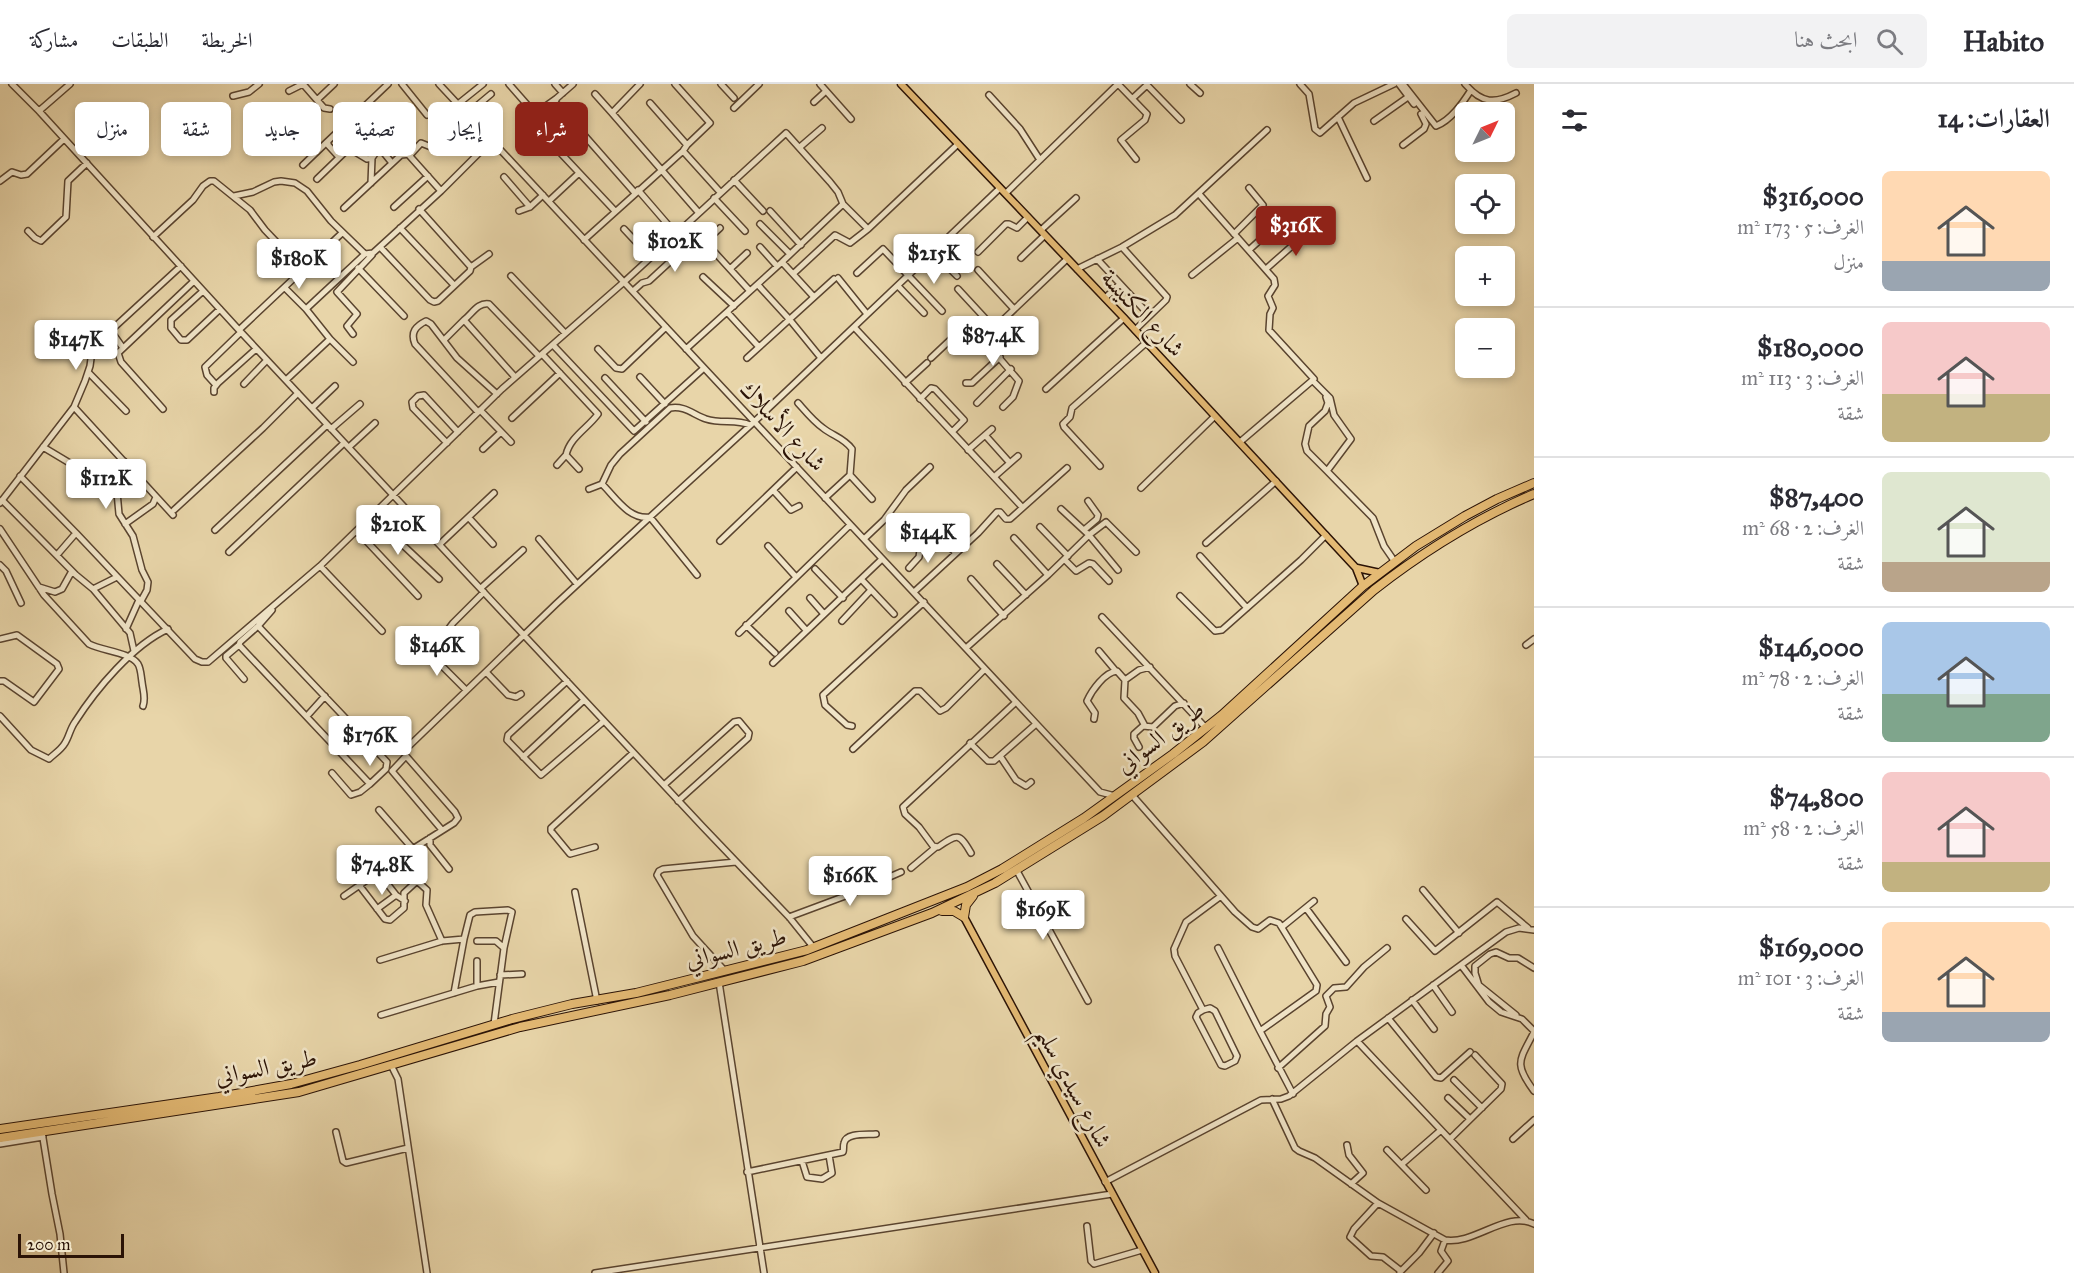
<!DOCTYPE html>
<html lang="ar">
<head>
<meta charset="utf-8">
<style>
	body { margin:0; font-family:"IM FELL Great Primer",Amiri,serif; background:#f2f2f3; color:#2b2b33; direction:rtl; height:100vh; display:flex; flex-direction:column; font-size:22px; white-space:nowrap }
	* { box-sizing:border-box; margin:0 }
	p { font-size:20px; color:#7c7c81 }
	.icon { flex:none; width:33px; height:33px; fill:none; stroke:currentColor; stroke-width:2; stroke-linecap:round; stroke-linejoin:round }
	.map { position:relative; flex:1; overflow:hidden; direction:ltr }
	.sheet { display:flex; flex-direction:column; background:#fff; width:540px }
	.sheet>* { flex:none }
	.hud { position:absolute; left:18px; top:18px; width:570px; height:54px; direction:rtl; display:flex; gap:12px }
	.needle { width:39px; rotate:47deg }
	.controls { position:absolute; left:1455px; top:18px; display:grid; gap:12px }
	.controls a { display:grid; place-items:center; width:60px; height:60px; border-radius:9px; background:#fff; box-shadow:0 3px 9px #0003; font-size:30px }
	.scale { position:absolute; left:18px; bottom:15px; width:106px; box-sizing:border-box; padding-left:6px; border:3px solid #2b1306; border-top:0; font-size:16px; line-height:21px; white-space:nowrap; color:#2b1306; -webkit-text-stroke:4px #f0e4c7; paint-order:stroke }
	.price { position:absolute; translate:-50% -51px; padding:0 14px; border-radius:6px; background:#fff; color:#222; font-size:20px; line-height:39px; filter:drop-shadow(0 2px 3px #0008) }
	.price::after { content:''; position:absolute; left:50%; top:36px; width:18px; height:14px; margin-left:-9px; background:inherit; clip-path:polygon(0 0,100% 0,50% 100%) }
	.price.active { background:#8f2418; color:#fff }
	ul { padding:0; list-style:none }
	li { display:flex; align-items:center; gap:18px; height:150px; padding:0 24px }
	li+li { border-top:2px solid #e1e1e2 }
	li span { display:grid; place-items:center; flex:none; width:168px; height:120px; border-radius:9px; color:#555 }
	li>.icon { margin-inline-start:auto }
	span .icon { width:72px; height:72px; fill:#fffc; stroke-width:1 }
	li b { font-size:26px }
	h2 { display:flex; justify-content:space-between; align-items:center; height:72px; padding:0 24px; font-size:26px }
	.tag { padding:0 21px; border-radius:9px; background:#fff; box-shadow:0 3px 9px #0003; font-size:21px; line-height:54px }
	.tag.active { background:#8f2418; color:#fff }
	header { display:flex; align-items:center; gap:36px; box-sizing:border-box; height:84px; padding:0 30px; background:#fff; border-bottom:2px solid #e1e1e2 }
	header strong { font-size:28px }
	nav { display:flex; gap:33px; margin-inline-start:auto; font-size:21px }
	.search { width:420px; height:54px; background:#f2f2f3; display:flex; align-items:center; gap:15px; box-sizing:border-box; padding:0 21px; border-radius:9px; color:#7c7c81; font-size:22px }
	main { display:flex; flex:1; min-height:0 }
	.map>svg:first-child { display:block }
	.lines { fill:none; stroke-linecap:round; stroke-linejoin:round }
	.minor-casing { stroke:#5a442f; stroke-width:8 }
	.major-casing { stroke:#2b1306; stroke-width:9 }
	.highway-casing { stroke:#2b1306; stroke-width:10 }
	.minor { stroke:#f0e4c7; stroke-width:5 }
	.major { stroke:#e4ba74; stroke-width:6 }
	.highway { stroke:#e4ba74; stroke-width:8 }
	.labels { text-anchor:middle; dominant-baseline:central; stroke-width:5; stroke-linejoin:round; paint-order:stroke }
	.street-label { font-size:24px; fill:#2b1306; stroke:#f0e4c7 }
</style>
</head>
<body>
<header>
<strong>Habito</strong>
<div class="search"><svg class="icon" aria-label="search" viewBox="0 0 24 24"><circle cx="10" cy="10" r="6"/><path d="M15 15l6 6"/></svg>ابحث هنا</div>
<nav><a>الخريطة</a><a>الطبقات</a><a>مشاركة</a></nav>
</header>
<main>
<section class="sheet">
<h2>العقارات: 14<svg class="icon" aria-label="filters" viewBox="0 0 24 24"><path d="M4 7h16M4 17h16"/><circle cx="9" cy="7" r="2"/><circle cx="15" cy="17" r="2"/></svg></h2>
<ul>
<li><span style="background:linear-gradient(#ffd9b3 75%,#9aa5b1 0)"><svg class="icon" aria-label="home" viewBox="0 0 24 24"><path d="M3 11l9-7 9 7M6 9v11h12V9"/></svg></span><div><b>$316,000</b><p>الغرف: 5 · 173 m²</p><p>منزل</p></div></li>
<li><span style="background:linear-gradient(#f6c9c9 60%,#c2b280 0)"><svg class="icon" aria-label="home" viewBox="0 0 24 24"><path d="M3 11l9-7 9 7M6 9v11h12V9"/></svg></span><div><b>$180,000</b><p>الغرف: 3 · 113 m²</p><p>شقة</p></div></li>
<li><span style="background:linear-gradient(#dfe7d0 75%,#b9a48a 0)"><svg class="icon" aria-label="home" viewBox="0 0 24 24"><path d="M3 11l9-7 9 7M6 9v11h12V9"/></svg></span><div><b>$87,400</b><p>الغرف: 2 · 68 m²</p><p>شقة</p></div></li>
<li><span style="background:linear-gradient(#a9c7e8 60%,#7fa58c 0)"><svg class="icon" aria-label="home" viewBox="0 0 24 24"><path d="M3 11l9-7 9 7M6 9v11h12V9"/></svg></span><div><b>$146,000</b><p>الغرف: 2 · 78 m²</p><p>شقة</p></div></li>
<li><span style="background:linear-gradient(#f6c9c9 75%,#c2b280 0)"><svg class="icon" aria-label="home" viewBox="0 0 24 24"><path d="M3 11l9-7 9 7M6 9v11h12V9"/></svg></span><div><b>$74,800</b><p>الغرف: 2 · 58 m²</p><p>شقة</p></div></li>
<li><span style="background:linear-gradient(#ffd9b3 75%,#9aa5b1 0)"><svg class="icon" aria-label="home" viewBox="0 0 24 24"><path d="M3 11l9-7 9 7M6 9v11h12V9"/></svg></span><div><b>$169,000</b><p>الغرف: 3 · 101 m²</p><p>شقة</p></div></li>
</ul>
</section>
<div class="map">
<svg width="1534" height="1189" viewBox="0 0 1534 1189">
	<rect width="100%" height="100%" fill="#e8d5a9"/>
	<filter id="stains"><feTurbulence type="fractalNoise" baseFrequency=".00333" numOctaves="4"/><feColorMatrix values="0 0 0 0 .2 0 0 0 0 .09 0 0 0 0 .02 0 0 0 .5 -.17"/></filter>
	<radialGradient id="worn" r=".72"><stop offset=".6" stop-color="#630" stop-opacity="0"/><stop offset="1" stop-color="#630" stop-opacity=".3"/></radialGradient>
	<g class="lines">
		<g class="minor-casing">
			<path id="minor" d="M12,0L39,27L239,246L703,743L789,833L814,864
				M303,0L324,24L330,25
				M402,0L427,31
				M439,0L1100,708L1115,712
				M509,0L530,24L536,27L543,24L557,14
				M555,0L563,9
				M573,0L557,14L555,18L635,109
				M640,0L612,29L699,129
				M721,0L734,14
				M820,0L851,35
				M1118,0L1147,30L1145,36L1121,56L1136,75
				M1190,0L1200,9
				M1300,0L1309,10L1315,45L1320,49L1354,19L1394,0
				M1399,0L1414,20
				M1403,0L1436,42C1451,36 1462,20 1471,6
				M1465,0C1482,20 1495,20 1516,9
				M289,7L303,0
				M595,10L612,29
				M989,11L1020,45L1040,76
				M233,12L249,8L259,0
				M1133,14L1147,1L1181,36
				M317,16L334,0
				M814,18L826,7
				M650,19L687,61
				M458,20L483,0
				M365,22L441,107
				M734,24L759,0
				M39,27L70,0
				M467,30L491,10
				M1338,33L1367,94
				M1374,37L1408,13
				M1403,61L1424,45L1426,40L1421,30
				M554,62L615,127
				M379,63L392,79
				M800,63L822,44
				M350,65L364,61L376,59L388,48
				M683,67L720,108
				M339,73L328,61V57L388,0
				M303,81L328,57
				M504,93L530,123
				M317,95L347,66H352L367,75L372,74
				M734,96L763,127
				M0,97L12,88L21,91L27,90L64,55
				M371,99L372,74L379,64
				M638,106L676,150
				M1006,109L1118,0
				M1199,110L1274,195L1275,201L1268,212L1273,224L1270,230L1269,246L1314,295L1240,358
				M234,112L253,108L274,98L281,97L295,99L307,107L331,137L365,170L373,169L441,107L492,56
				M714,114L745,147
				M549,117L579,89
				M394,123L428,92
				M344,124L401,71L411,70L421,59L431,63L444,50L455,32L464,26
				M519,127L530,123L543,111
				M770,127L801,161
				M688,139L750,207
				M760,140L790,170
				M400,144L454,201
				M624,145L650,173
				M868,145L958,60
				M1041,146L1076,114
				M28,147L35,154L41,157L66,133L68,97L87,79
				M1234,150L1263,121L1249,104
				M153,153L193,116L203,102L210,97H214L250,126L265,146L303,186
				M584,156L683,67L687,61L710,39L675,0
				M705,158L720,144
				M380,163L430,216L434,218L438,217L470,187L471,183L419,125
				M760,163L777,182
				M1122,163L1167,213L1166,216L1135,246
				M1249,166L1282,136
				M933,168L957,192
				M978,168L1006,140H1009L1017,144L1028,133
				M1021,174L1045,151
				M1097,175L1149,231
				M782,178L814,213
				M471,183L489,170
				M358,184L404,232
				M730,185L747,169
				M1077,185L1122,163L1175,131L1267,46
				M1266,185L1310,146
				M978,186L1014,225
				M857,189L883,165L942,227
				M1192,191L1238,154
				M511,192L565,249
				M703,193L734,222
				M838,194L867,230
				M758,201L790,236L821,274
				M898,202L924,229
				M285,204L306,225L330,255L286,296
				M958,205L994,244
				M203,207L171,236V244L181,256H187L220,225
				M633,207L642,199L649,197L699,151
				M1105,214L1120,200
				M306,225L365,170
				M727,228L759,263
				M1003,236L1020,255
				M854,243L1022,423
				M239,246L342,149
				M111,247L123,264
				M353,250L347,242L357,230L337,208L372,171
				M330,255L353,278
				M983,255L1019,297L1013,313L1003,323
				M444,256L464,236
				M553,261L634,347L704,284
				M598,265L616,284L622,285L666,243
				M686,265L782,178L843,120
				M542,270L598,330C588,344 570,353 566,371L579,385
				M747,274L834,195
				M931,274L966,241H970L983,255L1067,175
				M88,288L126,327
				M515,293L464,236C472,230 478,218 489,220L539,272
				M640,293L665,320
				M605,294L646,338
				M1313,297L1330,314L1334,331L1351,355L1327,387L1373,434L1384,462L1395,478
				M905,299L927,279
				M966,299H972L1000,273
				M244,300L267,276
				M216,301L207,291L205,283L241,248
				M1046,305L1124,234
				M214,308V304L218,299L256,265
				M1326,313L1328,319L1325,327L1309,342L1305,360L1307,367L1327,387
				M920,315L931,304L935,305L964,336L952,348
				M798,319C806,328 814,338 823,344C833,352 844,354 852,365L850,391L872,415
				M977,319L1011,285
				M74,323L173,431
				M312,324L335,302
				M163,325L121,278L118,269L194,197
				M480,326L511,358
				M478,328L415,260C410,248 416,242 426,237L431,240L457,274L497,310
				M512,334L560,289
				M331,345L360,320
				M985,351L1010,379
				M447,359L413,324L412,318L418,312L424,311L458,348
				M43,363L83,387L109,399L117,408L119,430L133,452L142,486L148,498L147,506L141,517
				M349,363L375,339
				M483,365L501,348
				M968,366L992,345
				M557,381L566,371
				M1100,382L1064,343L1063,340L1070,333L1072,324L1147,258
				M20,392L76,449L57,471
				M994,393L1018,372
				M102,397L124,377
				M602,400C616,414 629,436 650,433L754,338L1000,104
				M1141,404L1215,332
				M589,405L602,400L611,381L620,370L670,324C684,321 694,331 706,335C721,340 736,335 750,341
				M773,406L791,426L799,422
				M825,414L850,391
				M2,416L76,491L93,505L130,549L134,567
				M0,419L74,323L85,297L90,282L92,267L95,261L181,182
				M174,426L263,344L298,309
				M372,432L439,495
				M469,434L493,460
				M125,440L153,420L156,413
				M1040,443L1068,472
				M0,445L44,511L89,560C102,567 130,568 138,580C141,585 141,592 142,598C143,607 146,614 143,622
				M215,446L327,341
				M1084,446L1097,435L1098,431L1088,417
				M357,447L418,512
				M76,449L195,575L202,578H208L320,482L502,305L624,198L786,49L830,98L838,108L843,120L868,145L850,159L835,151L793,190
				M1014,454L1048,491
				M539,455L577,500
				M864,455L884,436L906,406L930,383
				M720,457L797,383
				M1206,459L1276,397
				M440,460L494,409
				M768,462L796,493
				M229,468L344,359
				M1200,472L1247,524
				M1065,476L1076,487L1089,479L1093,480L1109,497
				M997,480L1026,511
				M0,481L6,487L21,519
				M320,482L382,547
				M909,484L919,473L921,459L931,453H939L956,469
				M815,485L843,514
				M1118,486L1089,451L1106,438L1136,468
				M861,495L894,530
				M971,495L1004,532
				M39,503L55,508L62,505L72,487
				M481,504L523,466
				M93,505L117,493
				M914,508L978,449L997,428H1000L1006,435H1010L1067,384
				M1180,512L1215,547L1222,546L1301,476L1326,451
				M810,514L824,530
				M789,527L806,546
				M1102,533L1206,644
				M842,537L871,506
				M746,541L775,569
				M258,542L387,678L386,685L370,700L239,561L240,558L258,542L272,526
				M126,545L139,516
				M739,549L850,441
				M0,555L17,551L57,580L59,585L34,618L4,597H0
				M239,561L226,572V574L244,595
				M1526,561L1534,555
				M966,564L1048,491L1089,451L1061,425
				M1099,567L1115,586
				M773,579L882,475
				M486,588L508,611L516,613L521,610
				M1125,596L1124,614L1138,629L1145,642
				M567,597L508,651L507,656L541,691L604,637
				M466,606L443,583L432,567L453,539L484,508
				M0,632L31,666L49,675C54,670 61,666 65,659C69,653 70,645 75,638C96,605 133,561 168,545
				M307,632L325,612
				M1094,635L1095,629L1087,617C1092,606 1105,588 1117,587L1125,596L1139,586L1150,583
				M852,642L847,641L825,621L823,611L924,518
				M970,659L988,677H994L1036,640
				M1139,663L1134,654V650L1143,642L1153,643L1175,622L1184,619
				M853,665L915,607H920L940,627L946,624L985,585
				M1000,672L1016,696L1026,702L1031,698
				M523,673L584,616
				M332,689L351,711L360,708L370,700
				M664,701L734,638L739,637L749,649L748,654L678,717
				M1132,711L1235,828L1252,843L1258,845L1270,836L1279,839L1317,901L1316,907L1260,947L1293,1010
				M379,726L413,765
				M442,746L392,687L406,672L405,666L408,663L556,520L650,433L697,491
				M430,754V761L449,785
				M595,763L570,770L551,747V744L633,669
				M971,769C959,748 957,750 938,763L933,762L919,743L905,730L903,723L1016,618
				M911,784L936,763
				M1017,787L1088,917
				M378,788L396,811L405,817
				M417,797L427,806L426,821L442,857
				M359,801L385,835L390,836L404,824V809L417,797L415,792L400,773
				M1423,806L1459,849
				M575,808L597,917
				M344,812L400,773L454,739L458,734L455,728L406,672
				M1306,824L1346,878
				M377,825L396,811
				M789,833L848,811L901,788
				M1406,835L1435,867L1497,818L1528,844
				M1282,843L1314,817
				M464,855L470,831L475,828L508,826L512,828L504,864
				M477,857H496L504,864L494,940
				M1218,864L1260,947
				M380,876L442,857L464,855L454,909
				M1461,881L1489,918L1501,928L1522,935L1534,947
				M724,886L693,852L657,791L659,787L663,785L736,778
				M500,891L522,890
				M719,898L764,1189
				M1433,901L1452,928
				M477,902V877
				M1480,902L1516,931
				M1480,905L1475,889V882L1490,870L1496,868L1509,874H1518L1534,884
				M1412,916L1434,945
				M1203,926L1198,929L1196,933L1221,981L1225,982L1235,977L1237,972L1215,927L1210,924L1203,926L1175,872L1174,865L1186,838L1221,812
				M381,931L477,902L499,898
				M1388,934L1436,993L1441,994L1470,968
				M1534,948C1520,976 1513,979 1534,1007
				M1357,957L1526,1136
				M391,981L398,995L427,1189
				M1278,984L1325,942L1326,930L1330,923L1326,912L1334,904L1346,903L1364,883L1387,864
				M1454,996L1482,1024
				M1448,1014L1470,1035
				M1272,1015L1295,1064L1299,1067L1315,1074L1378,1119L1445,1156C1474,1161 1507,1126 1534,1140
				M42,1048L52,1110L60,1150L64,1189
				M336,1048L343,1077L346,1079L408,1064
				M1450,1055L1501,1005L1502,1000L1475,971
				M1513,1055L1534,1036
				M0,1060L43,1053
				M1347,1061L1349,1071L1363,1089L1351,1100
				M1387,1066L1426,1106
				M802,1077L807,1093L822,1095L832,1089L829,1071
				M1402,1080L1441,1046
				M747,1088L843,1068C844,1065 843,1062 844,1059C846,1048 868,1051 876,1050
				M1105,1098L1261,1016L1281,1015L1289,1012L1357,957L1506,848L1519,844L1534,846
				M1378,1119L1354,1145L1350,1153L1371,1172L1383,1173L1401,1187
				M1087,1142L1091,1177L1094,1180L1142,1166
				M1400,1188L1419,1169L1434,1149
				M595,1189L1112,1110
				M1438,1189L1448,1177L1441,1167L1445,1156"/>
		</g>
		<g class="major-casing">
			<path id="major" d="M901,0L1124,234L1356,484L1363,502
				M1357,484L1380,489
				M964,833L1155,1189"/>
		</g>
		<g class="highway-casing">
			<path id="highway" d="M942,827H954L964,833L966,821L973,812
				M0,1045L219,1013L291,1000L360,981L512,935L572,920L636,909L807,866L967,803L1002,785L1084,734L1173,670L1222,631L1363,502L1416,462L1465,432L1497,415L1534,399
				M0,1054L299,1008L520,943L670,911L803,877L932,829L995,799L1103,732L1203,658L1374,506C1424,467 1475,435 1534,410"/>
		</g>
		<use href="#minor" class="minor"/>
		<use href="#major" class="major"/>
		<use href="#highway" class="highway"/>
	</g>
	<g class="labels">
		<g class="street-label">
			<text transform="translate(1143 229) rotate(47)">شارع الكنيسة</text>
			<text transform="translate(783 342) rotate(47)">شارع الأسلاك</text>
			<text transform="translate(1160 653) rotate(-37)">طريق السواني</text>
			<text transform="translate(736 864) rotate(-14)">طريق السواني</text>
			<text transform="translate(266 983) rotate(-11)">طريق السواني</text>
			<text transform="translate(1074 1003) rotate(62)">شارع سيدي سليم</text>
		</g>
	</g>
	<rect width="100%" height="100%" filter="url(#stains)"/>
	<rect width="100%" height="100%" fill="url(#worn)"/>
</svg>
<div class="controls">
<a><svg class="needle" viewBox="-14 -14 28 28"><path d="M0-13l5 13h-10z" fill="#e53935"/><path d="M0 13l5-13h-10z" fill="#7c7c81"/></svg></a>
<a><svg class="icon" aria-label="locate" viewBox="0 0 24 24"><circle cx="12" cy="12" r="6"/><path d="M12 2v4M12 18v4M2 12h4M18 12h4"/></svg></a>
<a>+</a>
<a>−</a>
</div>
<div class="scale">200 m</div>
<b class="price active" style="left:1296px;top:173px">$316K</b>
<b class="price" style="left:675px;top:189px">$102K</b>
<b class="price" style="left:934px;top:201px">$215K</b>
<b class="price" style="left:299px;top:206px">$180K</b>
<b class="price" style="left:993px;top:283px">$87.4K</b>
<b class="price" style="left:76px;top:287px">$147K</b>
<b class="price" style="left:106px;top:426px">$112K</b>
<b class="price" style="left:398px;top:472px">$210K</b>
<b class="price" style="left:928px;top:480px">$144K</b>
<b class="price" style="left:437px;top:593px">$146K</b>
<b class="price" style="left:370px;top:683px">$176K</b>
<b class="price" style="left:382px;top:812px">$74.8K</b>
<b class="price" style="left:850px;top:823px">$166K</b>
<b class="price" style="left:1043px;top:857px">$169K</b>
<div class="hud">
<a class="tag active">شراء</a>
<a class="tag">إيجار</a>
<a class="tag">تصفية</a>
<a class="tag">جديد</a>
<a class="tag">شقة</a>
<a class="tag">منزل</a>
</div>
</div>
</main>
</body>
</html>
